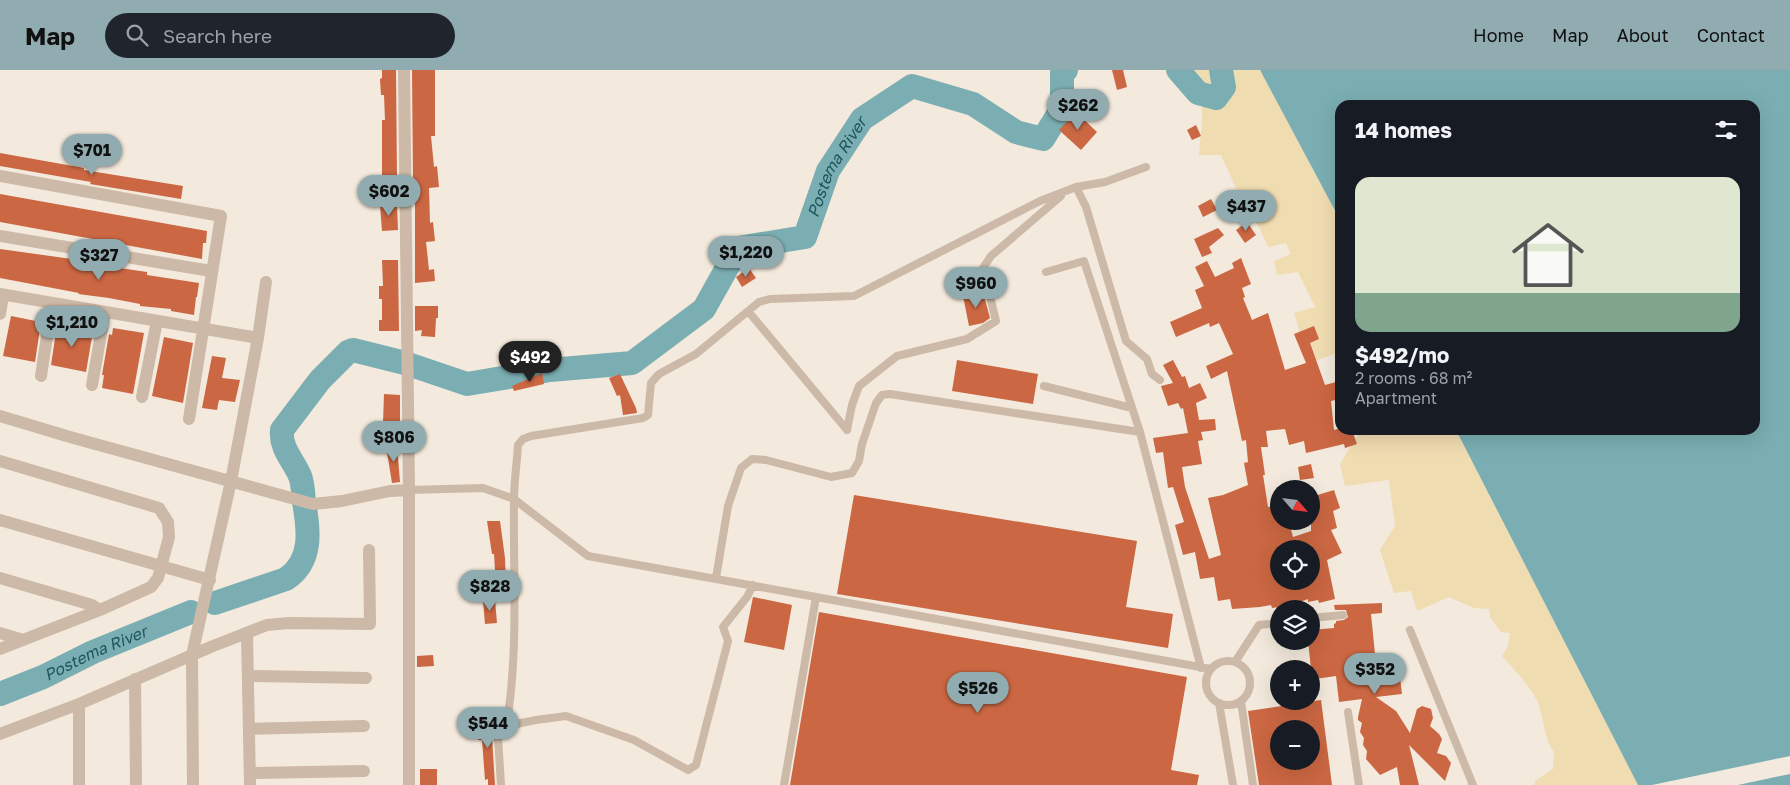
<!DOCTYPE html>
<html lang="en">
<head>
<meta charset="utf-8">
<style>
	body { margin:0; font-family:"Golos Text",sans-serif; background:#20242c; color:#f1f3f6; height:100vh; display:flex; flex-direction:column; font-size:19px; white-space:nowrap }
	* { box-sizing:border-box; margin:0 }
	p { font-size:16px; color:#9ea1a6 }
	.icon { flex:none; width:28px; height:28px; fill:none; stroke:currentColor; stroke-width:2; stroke-linecap:round; stroke-linejoin:round }
	.map { position:relative; flex:1; overflow:hidden }
	.panel { position:absolute; left:1335px; top:30px; width:425px; height:335px; display:flex; flex-direction:column; background:#171b24; border-radius:15px; box-shadow:0 5px 20px #0002 }
	.panel>* { flex:none }
	.needle { width:32px; rotate:118deg }
	.fabs { position:absolute; left:1270px; top:410px; display:grid; gap:10px }
	.fabs a { display:grid; place-items:center; width:50px; height:50px; border-radius:50%; background:#171b24; box-shadow:0 5px 20px #0002; font-size:25px }
	.price { position:absolute; translate:-50% -42px; padding:0 11px; border-radius:18px; background:#91acb1; color:#111; font-size:16px; line-height:32px; filter:drop-shadow(0 1px 2px #0008) }
	.price::after { content:''; position:absolute; left:50%; top:30px; width:15px; height:11px; margin-left:-8px; background:inherit; clip-path:polygon(0 0,100% 0,50% 100%) }
	.price.current { background:#222; color:#fff }
	ul { padding:0; list-style:none }
	li { display:grid; align-content:center; gap:10px; height:265px; padding:0 20px }
	li span { display:grid; place-items:center; height:155px; border-radius:15px; color:#555 }
	li>.icon { margin-inline-start:auto }
	span .icon { width:90px; height:90px; fill:#fffc; stroke-width:1 }
	li b { font-size:21px }
	h2 { display:flex; justify-content:space-between; align-items:center; height:60px; padding:0 20px; font-size:21px }
	header { display:flex; align-items:center; gap:30px; box-sizing:border-box; height:70px; padding:0 25px; background:#91acb1; color:#111 }
	header strong { font-size:24px }
	nav { display:flex; gap:28px; margin-inline-start:auto; font-size:18px }
	.search { width:350px; height:45px; background:#20242c; display:flex; align-items:center; gap:12px; box-sizing:border-box; padding:0 18px; border-radius:28px; color:#9ea1a6; font-size:19px }
	.map>svg:first-child { display:block }
	.sand { fill:#f0dcb1 }
	.water { fill:#7aaeb2 }
	.pier { fill:#f3e9dc }
	.lines { fill:none; stroke-linecap:round; stroke-linejoin:round }
	.river { stroke:#7aaeb2; stroke-width:24 }
	.building { fill:#cb6742; fill-rule:evenodd }
	.lane { stroke:#ccb9a7; stroke-width:8 }
	.street { stroke:#ccb9a7; stroke-width:12 }
	.labels { text-anchor:middle; dominant-baseline:central; stroke-width:5; stroke-linejoin:round; paint-order:stroke }
	.water-label { font-size:16px; font-style:italic; fill:#1c565c; stroke:#faf3e9 }
</style>
</head>
<body>
<header>
<strong>Map</strong>
<div class="search"><svg class="icon" aria-label="search" viewBox="0 0 24 24"><circle cx="10" cy="10" r="6"/><path d="M15 15l6 6"/></svg>Search here</div>
<nav><a>Home</a><a>Map</a><a>About</a><a>Contact</a></nav>
</header>
<div class="map">
<svg width="1790" height="715" viewBox="0 0 1790 715">
	<rect width="100%" height="100%" fill="#f3e9dc"/>
	<path class="sand" d="M1194,0H1260L1340,150V282L1309,293L1294,243L1315,237L1298,202L1277,205L1274,191L1291,184L1286,173L1268,177L1260,159L1240,127L1221,85H1199L1202,50V15Z
		M1361,360H1456L1638,715H1534L1535,711L1553,699L1554,682C1543,667 1545,650 1538,633C1532,618 1513,598 1502,586L1508,576L1510,563L1501,562L1490,547L1489,539L1474,538L1449,527L1417,541L1411,521L1394,523L1380,480L1395,456L1389,410L1345,416L1340,394Z"/>
	<path class="water" d="M1260,0H1790V715H1638L1456,360H1755V35H1340V150Z"/>
	<path class="pier" d="M1790,686V704L1738,715H1652Z"/>
	<g class="lines">
		<g class="river">
			<path d="M1178,0L1198,23L1216,28L1224,17L1221,0"/>
			<path id="s1" d="M215,533L286,509C313,491 309,460 304,432C303,424 303,413 300,406C293,390 280,378 282,360L320,310L348,282L353,280L405,293L467,314L550,300L632,293L704,239L738,178L805,167L828,101L862,49L912,16L973,34L1016,62L1043,69L1062,38V3L1066,0"/>
			<path id="s2" d="M0,624L43,607L93,582L191,542"/>
		</g>
	</g>
	<path class="building" d="M382,0H396L397,111L382,112V50H385L384,25H381L380,9L382,8Z
		M412,0H435V66H431L434,97L437,96L439,117L429,118L430,153L433,152L435,171L426,172L429,200L434,199L435,211L415,213V110H413Z
		M1112,0H1123L1127,17L1117,20Z
		M1076,42L1097,62L1081,80L1059,60Z
		M1196,55L1201,66L1192,70L1187,60Z
		M0,83L84,98V100L183,116L181,129L90,114L91,112L0,96Z
		M0,124L207,161L206,173H203L202,189L0,152Z
		M1211,129L1217,140L1203,147L1198,136Z
		M397,134L398,160L382,161L380,135Z
		M1247,152L1256,165L1245,173L1236,160Z
		M1218,158L1224,165L1209,177L1212,183L1202,187L1194,169Z
		M0,179L79,190V192L147,202V205L199,213L197,227H196L194,245L171,241V239L140,236V234L109,228L78,224L79,223L0,208Z
		M764,183L767,193L757,197L754,186Z
		M1241,188L1251,214L1242,218L1245,227L1243,228L1252,250L1268,243L1285,300L1306,293L1294,264L1314,256L1319,269L1310,273L1325,315L1336,312L1340,327V329L1331,331L1334,360L1340,358V360H1352L1357,374L1345,378L1344,374L1306,383L1304,371L1289,375L1285,359L1266,361L1268,377H1261L1265,405H1263L1268,437L1279,435V451H1289L1293,467L1311,461V427L1334,420L1340,438L1333,441L1337,458L1331,460L1342,483L1327,490L1335,529L1319,533L1318,530L1308,532V529L1292,535L1272,538L1271,535L1260,537L1232,539L1230,529L1218,531L1214,507L1200,509L1195,482L1183,485L1175,455L1184,452L1173,417L1168,418L1163,382L1156,383L1153,368L1188,363L1183,338L1181,339L1178,333L1168,336L1161,316L1173,313L1163,295L1173,290L1182,307L1185,306L1189,318L1200,313L1207,328L1196,333L1199,350L1215,349L1216,360L1201,362L1203,370L1198,371L1202,394L1182,397L1185,417L1209,489L1221,485L1208,428L1223,425L1248,415L1244,393L1248,392L1246,370L1242,371L1227,301L1211,309L1206,296L1233,284L1219,253L1210,257L1209,253L1176,267L1170,252L1202,238L1195,220L1204,216L1195,197L1207,191L1215,207L1234,198L1232,193ZM1279,479H1311V511H1279Z
		M382,190H398L399,261H379V250H382V229H379V216H383Z
		M749,198L756,208L742,217L736,207Z
		M983,222L990,248L983,253L969,256L963,226Z
		M415,236H438V248H436L435,267L421,266L422,260L415,261Z
		M11,246L41,252L35,292L3,286Z
		M57,255L93,261L86,302L51,295Z
		M113,258L144,263L133,324L102,318L104,305H102L109,264L112,265Z
		M164,267L193,273L183,333L152,326Z
		M212,286L226,288L222,308L240,310L235,332L219,330L217,340L202,338Z
		M957,290L1038,304L1033,334L952,321Z
		M542,303L544,314L514,321L512,316Z
		M620,304L636,338L637,343L623,345L620,325L617,326L609,308Z
		M384,324L400,325V354L383,353Z
		M397,375L400,412L392,413L386,376Z
		M1311,394L1314,408L1300,410L1298,397Z
		M854,425L1137,471L1126,537L1173,544L1168,578L837,524Z
		M487,451H500L505,488L506,517H496L494,484H492Z
		M753,527L792,535L784,580L744,572Z
		M495,530L497,553L485,554L483,531Z
		M1382,533V543L1371,544L1376,594L1398,591L1402,624L1376,627L1396,641L1410,663L1417,639L1422,636L1431,639L1433,648L1430,656L1439,664L1442,669L1437,683L1446,686L1451,693L1445,711L1409,675L1419,715H1400L1397,697L1380,705L1366,689L1367,681L1363,675L1364,668L1360,662L1362,653L1358,650V647L1362,629L1339,632L1336,606L1315,609L1314,599H1311L1308,571H1311V560L1334,558V554L1336,553V551L1344,550L1348,547L1346,540H1335L1334,535Z
		M819,542L1187,607L1171,700L1199,705L1197,715H790Z
		M433,585L434,596L417,597V586Z
		M1321,630L1332,715H1259L1248,641ZM1279,659H1311V691H1279Z
		M495,651V661L492,667L495,715H488V709L485,710L482,670H478V652Z
		M420,699H437V715H420Z"/>
	<g class="lines">
		<path class="lane" d="M1076,117L1086,137L1126,271L1147,289L1152,304L1160,310
			M1046,202L1084,191L1140,362L1201,598
			M748,241L847,360
			M1044,316L1132,338
			M847,360L852,335L859,316L897,286L967,269L996,251L983,198L991,186L1061,126
			M409,420L483,418L514,429L588,486L816,527
			M716,508L728,436L741,398L752,389L766,390L831,407L852,403L859,391L862,374L876,333L882,325L890,324L1140,362
			M1311,548L1343,545
			M1410,560L1473,715
			M1206 613a22 22 0 1 1 44 0a22 22 0 1 1-44 0Z
			M1235,592L1259,555L1279,553
			M1241,631L1253,715
			M1219,633L1233,715
			M1348,642L1359,715
			M506,658C519,584 513,503 514,429C514,411 517,393 518,375L523,369L531,366L643,348L648,345L651,313L659,304L696,284L759,232L770,229L854,226L1040,131L1076,117L1105,112L1146,97
			M501,715L498,667L503,659L511,655L536,650L566,646L634,670L688,700L696,695L728,571L723,557L747,527L753,515
			M784,715L816,527L1211,599"/>
		<path class="street" d="M404,0L409,420V715
			M0,106L221,146L189,349
			M0,166L211,201
			M0,224L258,268
			M0,244L3,225
			M41,306L52,233
			M92,315L105,242
			M142,327L157,251
			M0,346L70,367L313,434L342,431L390,421L409,420
			M0,391L159,438L168,452L169,467L158,508L151,517L100,540L0,579
			M0,450L210,510
			M0,508L92,535L100,540
			M0,563L23,570
			M247,563L250,715
			M249,606L366,608
			M135,609L136,715
			M249,659L364,656
			M0,664L79,634
			M250,703L364,701
			M79,715V634L213,576L267,555L289,553L370,554L369,480
			M193,715L192,585L231,411L258,268L266,212"/>
	</g>
	<g class="labels">
		<g class="water-label">
			<text stroke="none"><textPath href="#s1" startOffset="934">Postema River</textPath></text>
			<text stroke="none"><textPath href="#s2" startOffset="104">Postema River</textPath></text>
		</g>
	</g>
</svg>
<div class="fabs">
<a><svg class="needle" viewBox="-14 -14 28 28"><path d="M0-13l5 13h-10z" fill="#e53935"/><path d="M0 13l5-13h-10z" fill="#9ea1a6"/></svg></a>
<a><svg class="icon" aria-label="locate" viewBox="0 0 24 24"><circle cx="12" cy="12" r="6"/><path d="M12 2v4M12 18v4M2 12h4M18 12h4"/></svg></a>
<a><svg class="icon" aria-label="layers" viewBox="0 0 24 24"><path d="M12 4l9 5-9 5-9-5zM3 14l9 5 9-5"/></svg></a>
<a>+</a>
<a>−</a>
</div>
<b class="price" style="left:1078px;top:61px">$262</b>
<b class="price" style="left:92px;top:106px">$701</b>
<b class="price" style="left:389px;top:147px">$602</b>
<b class="price" style="left:1246px;top:162px">$437</b>
<b class="price" style="left:746px;top:208px">$1,220</b>
<b class="price" style="left:99px;top:211px">$327</b>
<b class="price" style="left:976px;top:239px">$960</b>
<b class="price" style="left:72px;top:278px">$1,210</b>
<b class="price current" style="left:530px;top:313px">$492</b>
<b class="price" style="left:394px;top:393px">$806</b>
<b class="price" style="left:490px;top:542px">$828</b>
<b class="price" style="left:1375px;top:625px">$352</b>
<b class="price" style="left:978px;top:644px">$526</b>
<b class="price" style="left:488px;top:679px">$544</b>
<section class="panel">
<h2>14 homes<svg class="icon" aria-label="filters" viewBox="0 0 24 24"><path d="M4 7h16M4 17h16"/><circle cx="9" cy="7" r="2"/><circle cx="15" cy="17" r="2"/></svg></h2>
<ul>
<li><span style="background:linear-gradient(#dfe7d0 75%,#7fa58c 0)"><svg class="icon" aria-label="home" viewBox="0 0 24 24"><path d="M3 11l9-7 9 7M6 9v11h12V9"/></svg></span><div><b>$492/mo</b><p>2 rooms · 68 m²</p><p>Apartment</p></div></li>
</ul>
</section>
</div>
</body>
</html>
